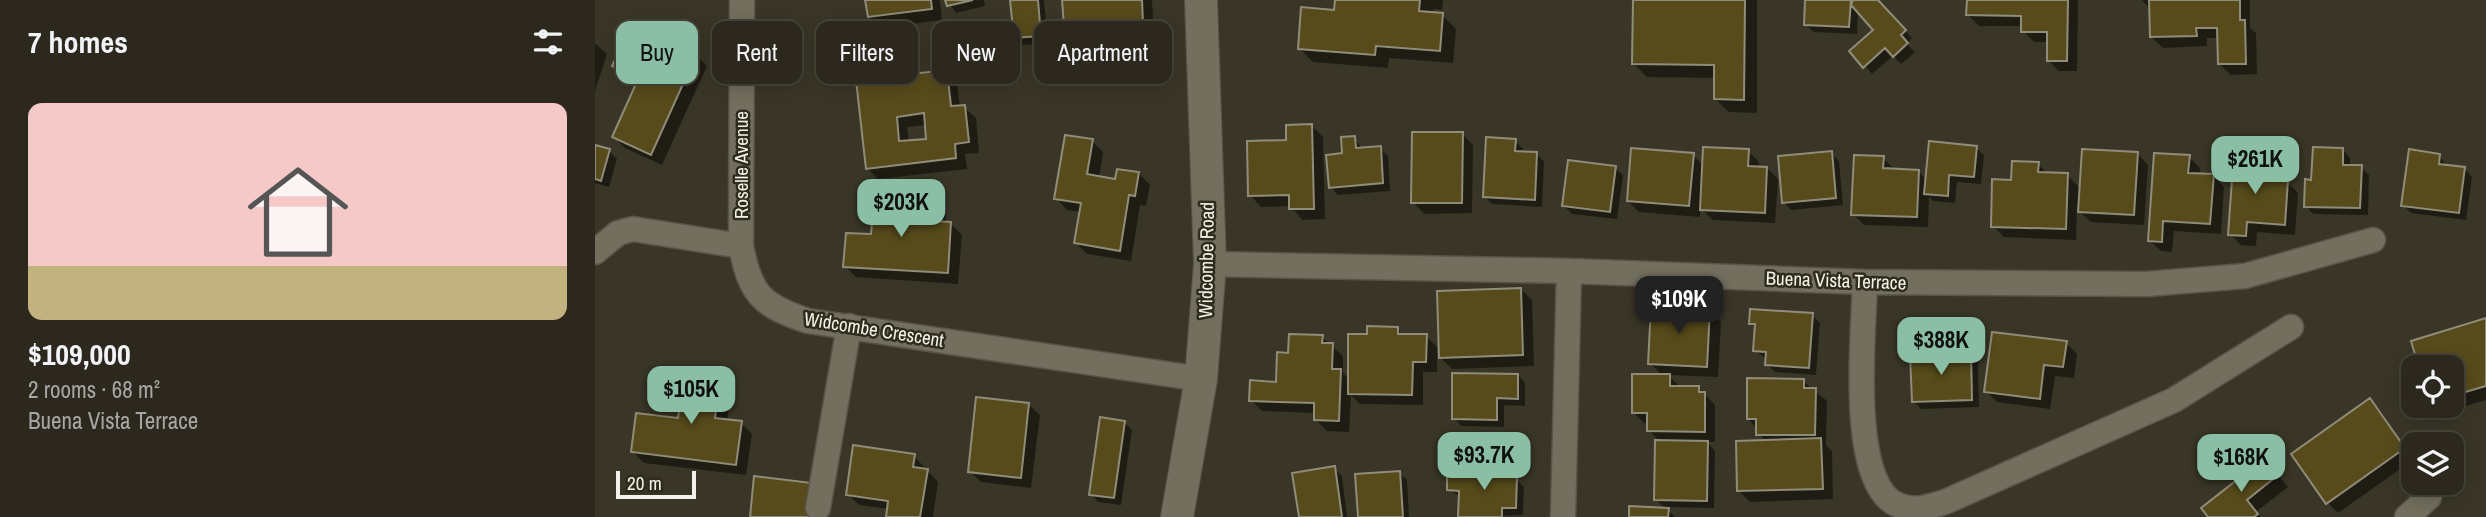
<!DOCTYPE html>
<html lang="en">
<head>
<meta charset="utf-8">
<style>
	body { margin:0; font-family:"Archivo Narrow",sans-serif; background:#38342a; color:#f1f3f6; height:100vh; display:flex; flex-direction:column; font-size:26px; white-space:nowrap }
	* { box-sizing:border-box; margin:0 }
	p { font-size:23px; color:#a6a6a4 }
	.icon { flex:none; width:38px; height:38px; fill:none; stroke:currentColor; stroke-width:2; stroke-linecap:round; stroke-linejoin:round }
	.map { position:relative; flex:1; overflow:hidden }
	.drawer { display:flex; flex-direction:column; background:#2c281d; width:595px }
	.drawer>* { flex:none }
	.banner { position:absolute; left:21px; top:21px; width:665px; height:63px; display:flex; gap:14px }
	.tools { position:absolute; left:1806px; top:355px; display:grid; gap:14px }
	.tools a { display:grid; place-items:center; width:63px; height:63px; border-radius:14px; background:#2c281d; box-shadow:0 4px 18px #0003,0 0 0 2px #48443b; font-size:35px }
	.scale { position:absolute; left:21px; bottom:18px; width:80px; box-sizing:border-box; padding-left:7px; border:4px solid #f4f2e8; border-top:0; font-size:19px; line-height:24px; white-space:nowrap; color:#f4f2e8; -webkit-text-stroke:5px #302c1d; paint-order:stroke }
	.price { position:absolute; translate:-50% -60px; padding:0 16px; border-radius:14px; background:#8abfa5; color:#111; font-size:23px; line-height:46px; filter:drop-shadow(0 2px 4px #0008) }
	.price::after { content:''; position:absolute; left:50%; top:42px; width:21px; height:16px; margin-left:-10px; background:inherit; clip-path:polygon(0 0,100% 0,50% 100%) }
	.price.selected { background:#222; color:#fff }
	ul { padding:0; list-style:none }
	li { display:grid; align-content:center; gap:14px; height:371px; padding:0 28px }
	li span { display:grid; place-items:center; height:217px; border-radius:14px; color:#555 }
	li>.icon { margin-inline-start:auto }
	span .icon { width:126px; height:126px; fill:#fffc; stroke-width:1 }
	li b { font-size:30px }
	h2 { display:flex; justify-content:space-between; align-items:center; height:84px; padding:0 28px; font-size:30px }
	.tag { padding:0 24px; border-radius:14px; background:#2c281d; box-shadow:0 4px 18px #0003,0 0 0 2px #48443b; font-size:24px; line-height:63px }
	.tag.selected { background:#8abfa5; color:#111 }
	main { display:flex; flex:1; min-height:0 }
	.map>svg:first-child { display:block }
	.shadow { fill:#0007; fill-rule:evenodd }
	.building { fill:#574b1b; stroke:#908c7a; stroke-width:2; fill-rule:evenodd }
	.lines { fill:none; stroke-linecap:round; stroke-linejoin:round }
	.minor-casing { stroke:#585447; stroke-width:27 }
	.tertiary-casing { stroke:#585447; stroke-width:34 }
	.minor { stroke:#736f5e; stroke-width:24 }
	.tertiary { stroke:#736f5e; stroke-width:32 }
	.labels { text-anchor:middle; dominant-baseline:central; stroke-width:5; stroke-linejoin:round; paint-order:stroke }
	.street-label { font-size:19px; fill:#f4f2e8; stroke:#302c1d }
</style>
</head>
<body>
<main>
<section class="drawer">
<h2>7 homes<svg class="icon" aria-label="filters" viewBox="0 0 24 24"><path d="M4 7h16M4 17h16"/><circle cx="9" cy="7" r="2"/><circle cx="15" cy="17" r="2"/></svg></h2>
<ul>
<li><span style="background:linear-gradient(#f6c9c9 75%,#c2b280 0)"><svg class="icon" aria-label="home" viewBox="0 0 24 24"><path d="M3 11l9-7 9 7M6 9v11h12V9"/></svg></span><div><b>$109,000</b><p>2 rooms · 68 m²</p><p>Buena Vista Terrace</p></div></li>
</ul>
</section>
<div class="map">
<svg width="1891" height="517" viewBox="0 0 1891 517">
	<rect width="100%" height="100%" fill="#3a3627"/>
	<path class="shadow" d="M272,0H345L347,20L285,28L274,16Z
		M352,0H389L390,6L361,13Z
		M417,0H449L453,43L428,45L420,38Z
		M469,0H557L559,32L481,37L470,26Z
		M741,0H848L847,10L838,9V14L847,15L861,29L858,63L794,58L793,68L718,62L705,49L740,11Z
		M1040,0H1162V113L1134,112L1120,99L1121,78L1052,77L1038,63Z
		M1212,0H1281L1317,38L1312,44L1320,52L1306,64L1298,56L1277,74L1270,66L1281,30L1263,9L1262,34L1219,32L1211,25Z
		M1373,0H1483L1482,71H1464L1453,60L1454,42H1439L1428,31V26H1384L1373,15Z
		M1547,0H1655V28L1661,33L1662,74L1636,75L1624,64V38H1612V46L1568,48L1556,37L1554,8Z
		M0,43L12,54L0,91Z
		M385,53L389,56L390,70L364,72L361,68Z
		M101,55L112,66L67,165L30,148L19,137L44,82L30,76L19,65Z
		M351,72L362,83L365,107H369L381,118L384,153L370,154L372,169L283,179L272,168L263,82ZM332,125L333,140L314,142L312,127Z
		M717,126L728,137L730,219L707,220L696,206L666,207L655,195L693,141Z
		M867,134L878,145L877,213L829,214L818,202Z
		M759,138L767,149L785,148L793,156L795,191L743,195L735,187Z
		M497,141L508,152L504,178L522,181L544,173L555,185L551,206L545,205L536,261L492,254L481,243L486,212L472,210L461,198Z
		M920,141L928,149V153L942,154L949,162L947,207L897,204L889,196Z
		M0,147L14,151L22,159L14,187L0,183Z
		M1381,148L1389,155L1386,184L1362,182L1360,203L1338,201L1334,197L1333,227L1269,225L1258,214L1288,158L1299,169L1323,171L1332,180Z
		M1748,150L1755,158V167H1766L1774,175L1773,215L1718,214L1711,206L1718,181Z
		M1153,151L1164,162V168H1172L1183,179L1180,223L1118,220L1105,208V217L1044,212L1033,201L1098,155L1109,166Z
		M1236,153L1244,161L1248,205L1196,210L1189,202Z
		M1542,153L1553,165L1549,225L1496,222L1482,209L1481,240L1409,237L1398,226L1418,182L1443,164L1453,174L1472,175L1486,189Z
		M1844,155L1852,167L1870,169L1877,177L1871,220L1816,213L1808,205Z
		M1663,156L1674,167L1673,181L1692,182L1703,193L1700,235L1662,232L1661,246L1646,245L1635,234Z
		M1594,157L1605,168V175L1618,176L1629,187L1626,234L1579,231L1577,252L1566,251L1554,240Z
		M1020,168L1028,175L1022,219L977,214L969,206Z
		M340,204L351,215L350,223H355L367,235L363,284L261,277L250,266L278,236Z
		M926,289L937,300L939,366L857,369L846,358Z
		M1115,311L1126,322L1123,377L1073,375L1086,388H1104L1120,405V442H1112L1120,451L1119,508L1070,507L1080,517H1035L1071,509L1060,499L1065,442L1054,430V423H1049L1038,412L1068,376L1055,363Z
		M1217,315L1225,323L1221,375L1180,372L1172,364V359L1160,351L1161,329L1156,323Z
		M1891,320V400L1847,413L1839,406H1857V368Z
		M802,328L809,336H831L842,347V372H828V405L765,404L756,395L754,432L732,431L721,420V413L667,411L656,400L682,384L695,354L727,337L748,356V373L755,380L774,336Z
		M1471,343L1482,354L1479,378L1460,376L1455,409L1402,402L1391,391Z
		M1375,354L1383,362L1384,407L1326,409L1318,401Z
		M126,374L137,386L132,421L146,423L157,434L151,475L49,463L38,452L85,420Z
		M923,375L930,383V406L909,405V427L866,426L859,418Z
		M1208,381L1232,401L1231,445L1237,451L1238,499L1155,502L1144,491L1171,442L1153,418Z
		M1775,400L1786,411L1818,460L1743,513L1732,502Z
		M433,404L445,415L436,488L386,482L375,471Z
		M529,422L537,430L526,505L503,502L496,494Z
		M319,456L343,482L338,517H293L294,509L264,505L253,494Z
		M1670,460L1693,487L1662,511L1666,517H1615Z
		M739,468L747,476L752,517H706Z
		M910,469L929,487L928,515L865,517L866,497L854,490Z
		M804,473L812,480L814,517H765Z"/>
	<path class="building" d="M270,0H336L337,9L273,17Z
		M350,0H378L352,6Z
		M415,0H443L446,36L419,38Z
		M467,0H547L548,22L469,26Z
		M740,0H825L824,11L848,13L845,51L781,46L780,55L703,49L706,7L739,10Z
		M1038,0H1150L1149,100L1119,99V65L1037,64Z
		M1210,0H1256L1254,27L1209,25Z
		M1258,0H1283L1311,30L1306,35L1313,43L1298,57L1290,48L1268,68L1254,51L1278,30L1256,5Z
		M1372,0H1473L1472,61H1452V32H1426V16L1371,15Z
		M1554,0H1645V20H1650L1651,64H1623L1622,28H1601L1602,36L1555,37Z
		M63,36L102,53L56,155L17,137L44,77L17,66L25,49L52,61Z
		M386,51L387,66L359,69L358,53Z
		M352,70L356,106L370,105L374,142L360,144L361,158L271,169L261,80ZM329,113L331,139L304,141L302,117Z
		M717,124L719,209H694V195L653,196L652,141L691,140V125Z
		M817,132H868L867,203H816Z
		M470,135L498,139L492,174L520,179L522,169L544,172L540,196L534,195L525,251L479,243L486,203L459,199Z
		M760,136L761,148L786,146L788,183L734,188L731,155L747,153L746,137Z
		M891,137L921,139L920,151L942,152L940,200L888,197Z
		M1334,141L1382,146L1379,177L1354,175L1353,196L1329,194Z
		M0,145L15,149L6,181L0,179Z
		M1108,147L1154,149L1153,166L1172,167L1170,213L1105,210Z
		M1718,147L1748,148V165H1767L1765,208L1709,207L1710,179L1716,180Z
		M1036,148L1099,153L1094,206L1032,201Z
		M1487,149L1543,152L1539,215L1483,212Z
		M1814,149L1845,154L1844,164L1870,167L1864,213L1806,206Z
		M1237,151L1241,198L1187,203L1183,156Z
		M1639,152L1664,154L1662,178L1693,180L1690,225L1652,222L1651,236L1633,235Z
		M1559,153L1595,155L1593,173L1619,174L1615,224L1568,221L1567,242L1553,241Z
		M1259,155L1289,156L1288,168L1324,170L1322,217L1256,215Z
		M973,160L1021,166L1015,212L967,206Z
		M1417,161L1444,162L1443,172L1473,173L1471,229L1396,227L1397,179L1416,180Z
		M279,199L340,202L339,221L356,222L353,273L248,267L251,233L276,234Z
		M926,288L928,355L844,358L842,291Z
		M1056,306L1115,309L1112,367L1053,364Z
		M1155,309L1218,313L1214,368L1170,365L1171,352L1158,351L1160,324H1154Z
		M1891,318V386L1857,396V368H1824L1816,341Z
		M772,326L803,327V334H832L831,362H818L817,395L753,394V334H772Z
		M1397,332L1472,341L1468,367L1449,365L1445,399L1389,392Z
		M694,334L728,335L727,343H738L737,369H746L744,421L719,420V403L654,401L655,380L681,382L682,352L693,353Z
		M1376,352L1377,400L1317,402L1315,354Z
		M90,368L126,373L120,418L147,421L141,465L36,452L41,413L83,418Z
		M857,373L923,374V399L902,398V420L857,419Z
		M1037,374H1075V386H1104V392H1110V432L1052,431V413H1037Z
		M1152,378L1209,379V388H1221L1220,435H1161V419H1152Z
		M381,397L434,403L426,478L373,472Z
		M1775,398L1810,448L1731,504L1696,454Z
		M505,417L530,421L519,498L494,495Z
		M1226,438L1228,489L1142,491L1141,441Z
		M1060,440L1113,441L1112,501L1059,500Z
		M258,445L320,454L318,467L333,469L325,517H291L293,501L251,495Z
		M1670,458L1683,475L1652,500L1663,514L1659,517H1613L1606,508Z
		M740,466L747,517H704L697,473Z
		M865,467L911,468V477H922L921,508H907V517H863L864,491L852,490V476L866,477Z
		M805,471L808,517H763L760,474Z
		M159,476L217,483L213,517H155Z
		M1034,506L1074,508L1073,517H1034Z"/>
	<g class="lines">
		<g class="minor-casing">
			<path id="minor" d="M146,246L147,0
				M0,252L23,233L38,229L146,246C155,294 167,306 213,321L606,379
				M615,264L974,271L1270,282L1552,284L1650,276L1778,240
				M1270,282C1269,328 1252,485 1303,505C1320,512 1333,507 1350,502L1579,400L1696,327
				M223,508L254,326
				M968,517L974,271
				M1812,517L1834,497"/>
		</g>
		<g class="tertiary-casing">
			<path id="tertiary" d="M582,517L606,379L615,264L606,0"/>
		</g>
		<use href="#minor" class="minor"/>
		<use href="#tertiary" class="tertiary"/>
	</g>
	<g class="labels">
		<g class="street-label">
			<text transform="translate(146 165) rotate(-90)">Roselle Avenue</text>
			<text transform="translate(611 260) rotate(-89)">Widcombe Road</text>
			<text transform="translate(1241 280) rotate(2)">Buena Vista Terrace</text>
			<text transform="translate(279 329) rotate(9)">Widcombe Crescent</text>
		</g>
	</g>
</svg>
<div class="tools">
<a><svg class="icon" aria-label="locate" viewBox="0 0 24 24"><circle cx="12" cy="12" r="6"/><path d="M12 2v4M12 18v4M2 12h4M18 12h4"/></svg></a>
<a><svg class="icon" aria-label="layers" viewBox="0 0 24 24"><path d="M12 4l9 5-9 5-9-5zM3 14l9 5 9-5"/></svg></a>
</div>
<div class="scale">20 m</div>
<b class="price" style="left:1660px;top:196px">$261K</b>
<b class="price" style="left:306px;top:239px">$203K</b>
<b class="price selected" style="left:1084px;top:336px">$109K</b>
<b class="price" style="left:1346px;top:377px">$388K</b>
<b class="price" style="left:96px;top:426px">$105K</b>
<b class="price" style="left:889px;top:492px">$93.7K</b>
<b class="price" style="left:1646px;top:494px">$168K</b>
<div class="banner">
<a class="tag selected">Buy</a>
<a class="tag">Rent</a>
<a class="tag">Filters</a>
<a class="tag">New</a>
<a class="tag">Apartment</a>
</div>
</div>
</main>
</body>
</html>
